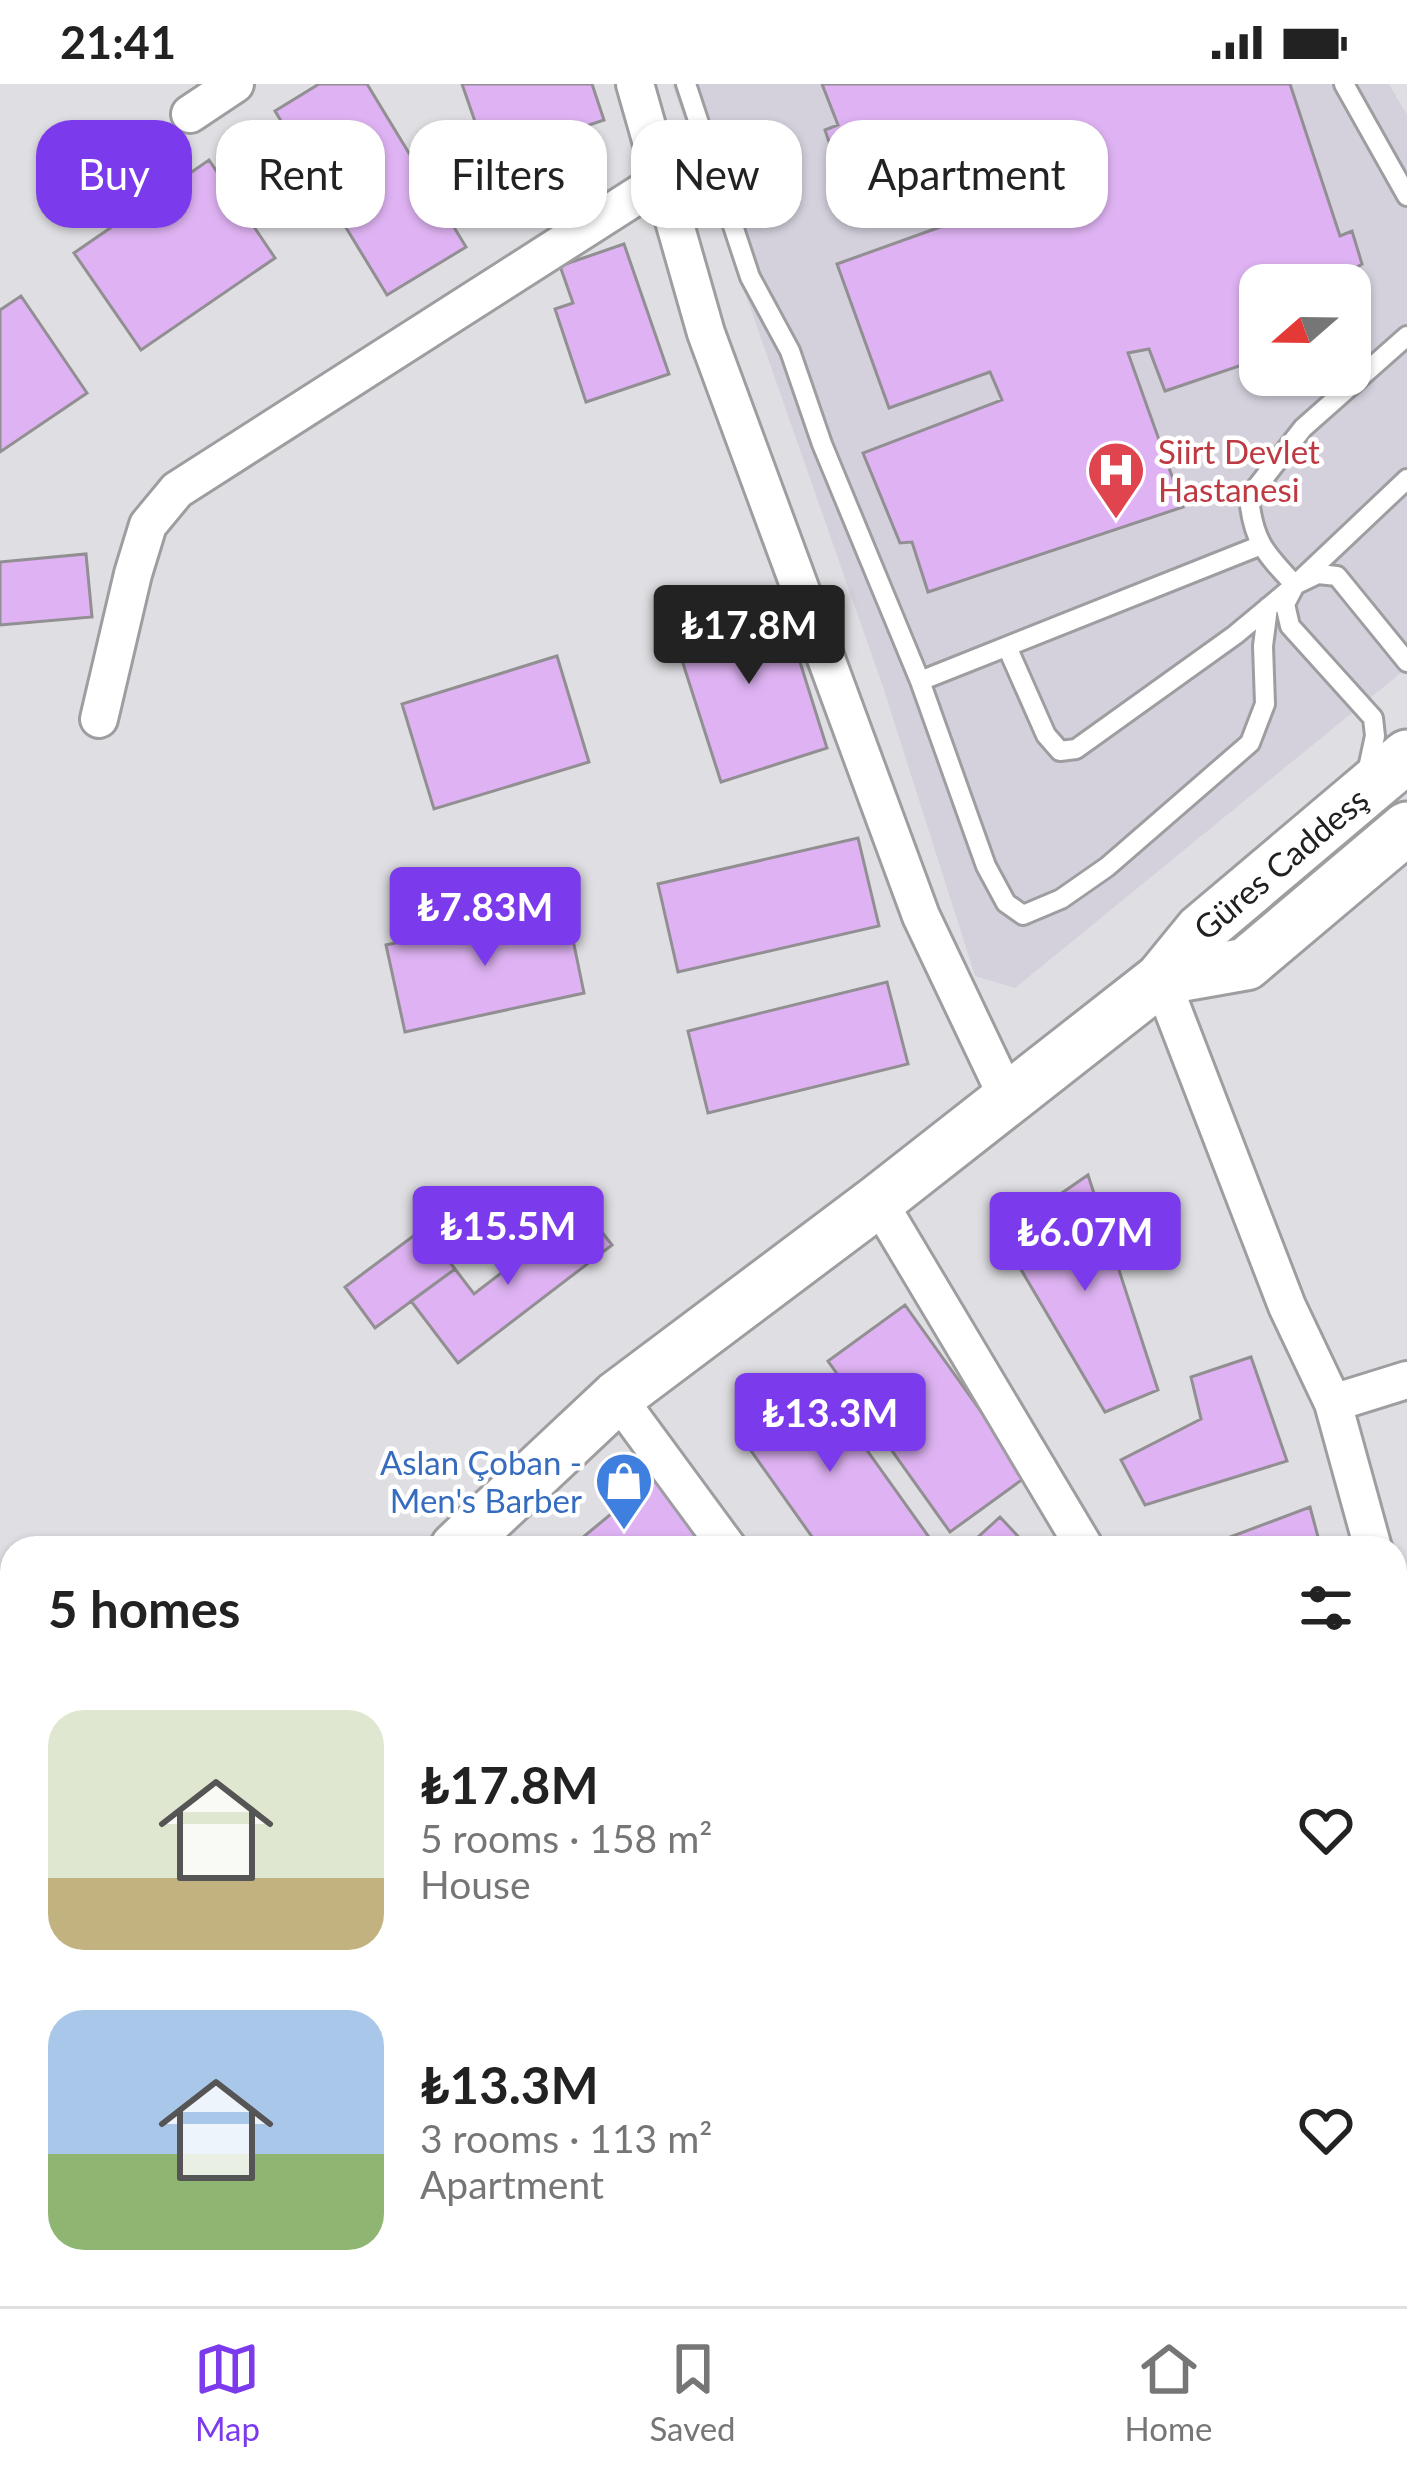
<!DOCTYPE html>
<html lang="en">
<head>
<meta charset="utf-8">
<style>
	body { margin:0; font-family:Lato,sans-serif; background:#f2f2f2; color:#222; height:100vh; display:flex; flex-direction:column; font-size:45px; white-space:nowrap }
	* { box-sizing:border-box; margin:0 }
	p { font-size:39px; color:#767676 }
	.icon { flex:none; width:66px; height:66px; fill:none; stroke:currentColor; stroke-width:2; stroke-linecap:round; stroke-linejoin:round }
	.map { position:relative; flex:1; overflow:hidden }
	.panel { position:absolute; left:0px; top:1452px; width:1407px; height:771px; display:flex; flex-direction:column; background:#fff; border-radius:36px 36px 0 0; box-shadow:0 3px 9px #0004 }
	.panel>* { flex:none }
	.banner { position:absolute; left:36px; top:36px; width:1335px; height:108px; display:flex; gap:24px }
	.needle { width:78px; rotate:250deg }
	.buttons { position:absolute; left:1239px; top:180px; display:grid; gap:24px }
	.buttons a { display:grid; place-items:center; width:132px; height:132px; border-radius:24px; background:#fff; box-shadow:0 3px 9px #0004; font-size:60px }
	.price { position:absolute; translate:-50% -102px; padding:0 27px; border-radius:12px; background:#7c3aed; color:#fff; font-size:39px; line-height:78px; filter:drop-shadow(0 3px 6px #0008) }
	.price::after { content:''; position:absolute; left:50%; top:72px; width:36px; height:27px; margin-left:-18px; background:inherit; clip-path:polygon(0 0,100% 0,50% 100%) }
	.price.active { background:#222; color:#fff }
	ul { padding:0; list-style:none }
	li { display:flex; align-items:center; gap:36px; height:300px; padding:0 48px }
	li span { display:grid; place-items:center; flex:none; width:336px; height:240px; border-radius:36px; color:#555 }
	li>.icon { margin-inline-start:auto }
	span .icon { width:144px; height:144px; fill:#fffc; stroke-width:1 }
	li b { font-size:51px }
	h2 { display:flex; justify-content:space-between; align-items:center; height:144px; padding:0 48px; font-size:51px }
	.tag { padding:0 42px; border-radius:36px; background:#fff; box-shadow:0 3px 9px #0004; font-size:42px; line-height:108px }
	.tag.active { background:#7c3aed; color:#fff }
	.status { display:flex; justify-content:space-between; align-items:center; height:84px; padding:0 60px; background:#fff; direction:ltr }
	.status svg { height:33px; fill:currentColor }
	.dock { display:flex; justify-content:space-around; align-items:center; height:168px; border-top:3px solid #e0e0e0; background:#fff; font-size:33px; color:#767676 }
	.dock a { display:grid; justify-items:center; gap:6px }
	.dock .active { color:#7c3aed }
	.map>svg:first-child { display:block }
	.built { fill:#d4d1dd; fill-rule:evenodd }
	.building { fill:#dfb3f3; stroke:#918f92; stroke-width:3 }
	.lines { fill:none; stroke-linecap:round; stroke-linejoin:round }
	.lane-casing { stroke:#9e9ea1; stroke-width:24 }
	.street-casing { stroke:#9e9ea1; stroke-width:42 }
	.secondary-casing { stroke:#9e9ea1; stroke-width:57 }
	.lane { stroke:#fff; stroke-width:18 }
	.street { stroke:#fff; stroke-width:36 }
	.secondary { stroke:#fff; stroke-width:51 }
	.labels { text-anchor:middle; dominant-baseline:central; stroke-width:9; stroke-linejoin:round; paint-order:stroke }
	.health-label { font-size:33px; fill:#be3a42; stroke:#fff; text-anchor:start }
	.street-label { font-size:33px; fill:#202021; stroke:#fff }
	.shop-label { font-size:33px; fill:#366cbe; stroke:#fff; text-anchor:end }
</style>
</head>
<body>
<div class="status"><b>21:41</b><svg viewBox="0 0 49 12"><path d="M0 12V9h3v3zM5 12V6h3v6zM10 12V3h3v9zM15 12V0h3v12zM26 1h20v11H26zM47 4h2v5h-2z"/></svg></div>
<div class="map">
<svg width="1407" height="2222" viewBox="0 0 1407 2222">
	<rect width="100%" height="100%" fill="#dfdee2"/>
	<path class="built" d="M672,0H1389L1407,31V584L1015,904L975,892L883,603ZM1260,201H1350V291H1260Z"/>
	<path class="building" d="M319,0H367L466,163L387,211L275,27Z
		M462,0H592L604,36L488,75Z
		M822,0H1290L1340,152L1352,147L1362,180L1341,193L1347,201H1260V275L1165,307L1149,265L1128,269L1183,423L928,508L912,458L900,459L863,369L1002,316L990,288L889,324L837,180L943,142L933,108L856,139L825,46L838,41Z
		M209,76L275,174L141,266L74,169Z
		M624,160L669,290L586,318L555,225L573,219L560,182Z
		M21,212L87,309L0,368V226Z
		M86,470L92,533L0,541V478Z
		M778,508L827,664L721,698L671,542Z
		M557,572L589,678L434,725L402,620Z
		M858,754L879,842L678,888L658,800Z
		M566,822L584,909L405,948L386,861Z
		M887,898L908,980L708,1029L688,947Z
		M1088,1091L1158,1306L1105,1328L1013,1172L1011,1153L1017,1140Z
		M584,1125L612,1161L458,1279L411,1217L455,1185L474,1210Z
		M424,1144L455,1185L375,1244L345,1203Z
		M905,1221L1027,1392L950,1448L828,1277Z
		M1251,1273L1287,1377L1145,1421L1121,1376L1201,1335L1191,1293Z
		M814,1292L936,1463L934,1464H820L737,1347Z
		M658,1391L718,1464H570Z
		M1310,1423L1321,1464H1201Z
		M1000,1433L1029,1464H966Z
		M1395,1685L1407,1705V1836L1395,1820Z
		M1395,2041L1407,2074V2159L1395,2165Z
		M1407,2189V2222H1337L1360,2211H1395V2194Z
		M718,2211H767L752,2222H726Z
		M1070,2211H1258L1232,2222H1074Z"/>
	<g class="lines">
		<g class="lane-casing">
			<path id="lane" d="M686,0L750,193L790,267L822,360L920,597L986,782L1006,819L1023,831L1061,815L1107,783L1250,659L1265,620L1263,562L1268,523
				M1344,0L1407,112
				M1295,501C1266,470 1253,458 1249,413L1303,344L1407,252
				M1008,565L1046,651L1060,667L1076,665L1235,551L1295,501L1407,395
				M920,597L1259,462
				M1367,689L1375,652L1373,634L1290,542L1285,520L1295,501L1318,490L1337,492L1407,578"/>
		</g>
		<g class="street-casing">
			<path id="street" d="M635,0L706,249L921,832L1008,1015
				M190,30L235,0
				M99,635L133,490L148,441L177,406L663,95
				M1161,895L1287,1222L1333,1319L1373,1464
				M878,1117L1085,1464
				M617,1313L728,1464
				M1333,1319L1407,1296
				M1395,1542L1407,1586
				M1395,1983L1407,2004
				M996,2211L1000,2222
				M954,2222L965,2211"/>
		</g>
		<g class="secondary-casing">
			<g id="secondary">
				<path d="M1161,895L1246,880L1407,744"/>
				<path id="s1" d="M456,1464L617,1313L878,1117L1161,895L1201,846L1407,672"/>
				<path d="M0,1796L12,1787"/>
				<path d="M0,1862L12,1853"/>
			</g>
		</g>
		<use href="#lane" class="lane"/>
		<use href="#street" class="street"/>
		<use href="#secondary" class="secondary"/>
	</g>
	<defs>
		<g id="hospital-pin" transform="scale(3)"><path d="M0 17L-7.5 6A9.5 9.5 0 1 1 7.5 6Z" fill="#e0444e" stroke="#fff"/><path d="M-5-5h3v3.5h4V-5h3V5h-3V1.5h-4V5h-3Z" fill="#fff"/></g>
		<g id="shop-pin" transform="scale(3)"><path d="M0 17L-7.5 6A9.5 9.5 0 1 1 7.5 6Z" fill="#3f7fe0" stroke="#fff"/><path d="M-5-2.5h2.3a2.7 3.5 0 0 1 5.4 0H5L5.5 6h-11ZM-1.5-2.5h3a1.5 2.3 0 0 0-3 0Z" fill="#fff"/></g>
	</defs>
	<g fill-rule="evenodd">
		<use href="#hospital-pin" x="1116" y="386"/>
		<use href="#shop-pin" x="624" y="1397"/>
	</g>
	<g class="labels">
		<g class="health-label">
			<text x="1158" y="367">Siirt Devlet<tspan x="1158" dy="38">Hastanesi</tspan></text>
		</g>
		<g class="street-label">
			<text stroke="none"><textPath href="#s1" startOffset="1074">Güres Caddesş</textPath></text>
		</g>
		<g class="shop-label">
			<text x="582" y="1378">Aslan Çoban -<tspan x="582" dy="38">Men's Barber</tspan></text>
		</g>
	</g>
</svg>
<div class="buttons">
<a><svg class="needle" viewBox="-14 -14 28 28"><path d="M0-13l5 13h-10z" fill="#e53935"/><path d="M0 13l5-13h-10z" fill="#767676"/></svg></a>
</div>
<b class="price active" style="left:749px;top:603px">₺17.8M</b>
<b class="price" style="left:485px;top:885px">₺7.83M</b>
<b class="price" style="left:508px;top:1204px">₺15.5M</b>
<b class="price" style="left:1085px;top:1210px">₺6.07M</b>
<b class="price" style="left:830px;top:1391px">₺13.3M</b>
<div class="banner">
<a class="tag active">Buy</a>
<a class="tag">Rent</a>
<a class="tag">Filters</a>
<a class="tag">New</a>
<a class="tag">Apartment</a>
</div>
<section class="panel">
<h2>5 homes<svg class="icon" aria-label="filters" viewBox="0 0 24 24"><path d="M4 7h16M4 17h16"/><circle cx="9" cy="7" r="2"/><circle cx="15" cy="17" r="2"/></svg></h2>
<ul>
<li><span style="background:linear-gradient(#dfe7d0 70%,#c2b280 0)"><svg class="icon" aria-label="home" viewBox="0 0 24 24"><path d="M3 11l9-7 9 7M6 9v11h12V9"/></svg></span><div><b>₺17.8M</b><p>5 rooms · 158 m²</p><p>House</p></div><svg class="icon" aria-label="heart" viewBox="0 0 24 24"><path d="M12 20l-8-8c-3-5 5-10 8-4 3-6 11-1 8 4z"/></svg></li>
<li><span style="background:linear-gradient(#a9c7e8 60%,#8fb573 0)"><svg class="icon" aria-label="home" viewBox="0 0 24 24"><path d="M3 11l9-7 9 7M6 9v11h12V9"/></svg></span><div><b>₺13.3M</b><p>3 rooms · 113 m²</p><p>Apartment</p></div><svg class="icon" aria-label="heart" viewBox="0 0 24 24"><path d="M12 20l-8-8c-3-5 5-10 8-4 3-6 11-1 8 4z"/></svg></li>
</ul>
</section>
</div>
<nav class="dock">
<a class="active"><svg class="icon" aria-label="map" viewBox="0 0 24 24"><path d="M3 6l6-2 6 2 6-2v14l-6 2-6-2-6 2zM9 4v14M15 6v14"/></svg>Map</a>
<a><svg class="icon" aria-label="saved" viewBox="0 0 24 24"><path d="M7 4h10v16l-5-4-5 4z"/></svg>Saved</a>
<a><svg class="icon" aria-label="home" viewBox="0 0 24 24"><path d="M3 11l9-7 9 7M6 9v11h12V9"/></svg>Home</a>
</nav>
</body>
</html>
